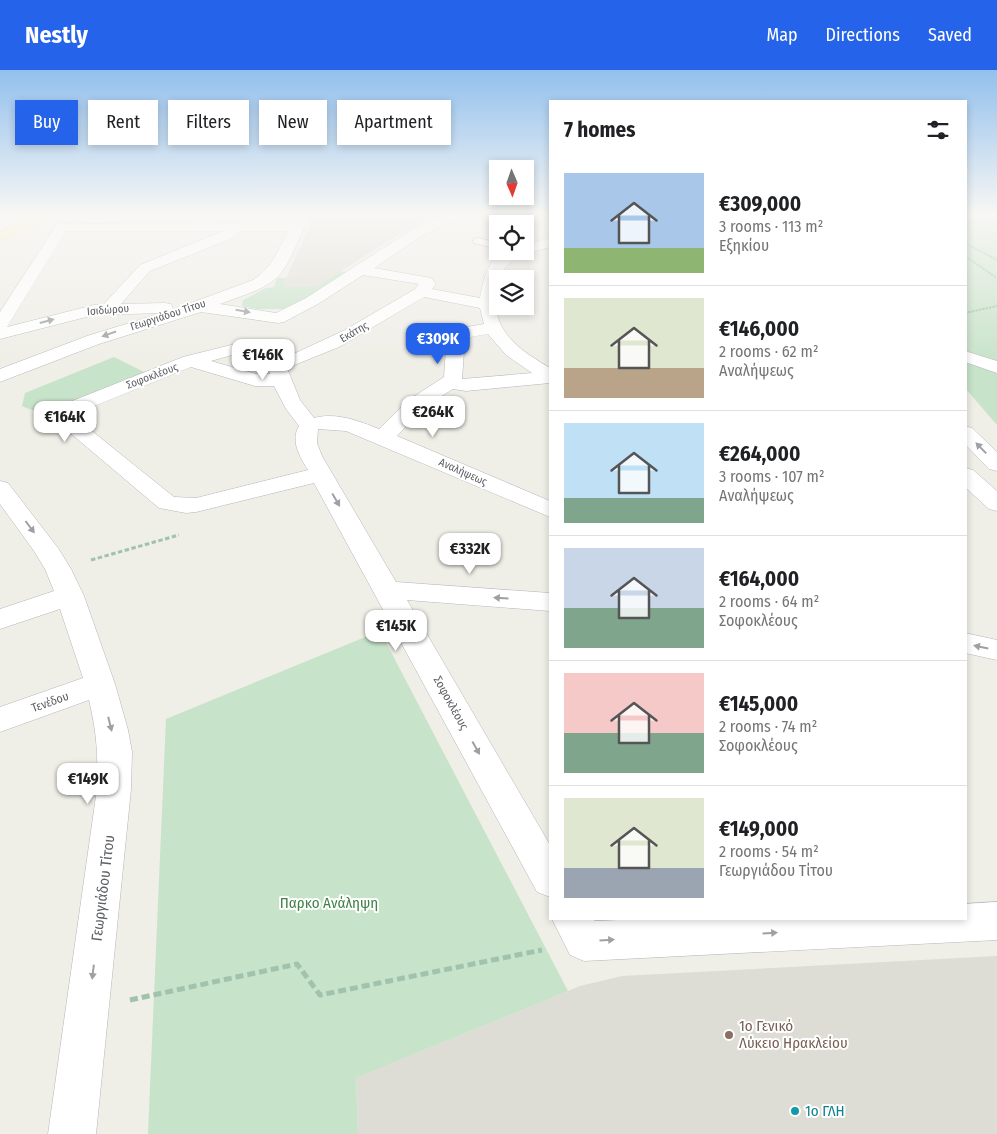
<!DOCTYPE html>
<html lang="en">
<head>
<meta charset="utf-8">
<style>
	body { margin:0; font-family:"Fira Sans Condensed",sans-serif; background:#f6f6f6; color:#202124; height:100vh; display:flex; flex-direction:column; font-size:19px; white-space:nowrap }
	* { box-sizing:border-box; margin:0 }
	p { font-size:16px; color:#757577 }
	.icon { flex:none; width:28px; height:28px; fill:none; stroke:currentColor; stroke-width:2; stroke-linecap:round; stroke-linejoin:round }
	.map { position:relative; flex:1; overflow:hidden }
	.side { position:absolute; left:549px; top:30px; width:418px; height:820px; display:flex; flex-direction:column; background:#fff; border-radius:0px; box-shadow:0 2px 8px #0003 }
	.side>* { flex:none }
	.top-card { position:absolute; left:15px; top:30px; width:459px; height:45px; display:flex; gap:10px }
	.needle { width:32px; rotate:178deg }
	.controls { position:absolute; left:489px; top:90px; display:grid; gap:10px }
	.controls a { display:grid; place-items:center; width:45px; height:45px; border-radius:0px; background:#fff; box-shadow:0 2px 8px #0003; font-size:25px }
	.price { position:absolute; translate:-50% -42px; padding:0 11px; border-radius:10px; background:#fff; color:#222; font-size:16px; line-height:32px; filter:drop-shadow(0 1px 2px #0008) }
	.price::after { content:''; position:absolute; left:50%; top:30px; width:15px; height:11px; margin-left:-8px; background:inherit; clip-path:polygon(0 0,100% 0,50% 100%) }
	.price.selected { background:#2563eb; color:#fff }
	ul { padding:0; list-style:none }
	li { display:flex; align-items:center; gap:15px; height:125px; padding:0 15px }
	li+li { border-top:1px solid #e0e0e0 }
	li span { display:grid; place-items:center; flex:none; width:140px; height:100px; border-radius:0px; color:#555 }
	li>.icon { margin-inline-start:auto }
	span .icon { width:60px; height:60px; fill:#fffc; stroke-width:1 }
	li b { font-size:21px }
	h2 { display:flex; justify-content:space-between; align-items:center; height:60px; padding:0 15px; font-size:21px }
	.pill { padding:0 18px; border-radius:0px; background:#fff; box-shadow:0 2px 8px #0003; font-size:18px; line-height:45px }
	.pill.selected { background:#2563eb; color:#fff }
	header { display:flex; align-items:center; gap:30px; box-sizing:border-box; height:70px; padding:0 25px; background:#2563eb; color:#fff }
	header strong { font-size:24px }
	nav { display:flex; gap:28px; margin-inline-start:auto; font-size:18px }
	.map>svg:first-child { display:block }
	.education { fill:#deddd5 }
	.green { fill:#c7e3c9 }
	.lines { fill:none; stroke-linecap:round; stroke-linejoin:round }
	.lane-casing { stroke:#b4b6ba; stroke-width:2 }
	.street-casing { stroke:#b4b6ba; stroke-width:1 }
	.secondary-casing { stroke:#b5b8bc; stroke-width:1 }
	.primary-casing { stroke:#e1c96e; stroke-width:1 }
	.path-far2 { stroke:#a1c3ad; stroke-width:2; stroke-dasharray:2.5 1; stroke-linecap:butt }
	.path-far1 { stroke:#a1c3ad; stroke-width:3; stroke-dasharray:4.5 2.5; stroke-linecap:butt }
	.path { stroke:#a1c3ad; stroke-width:5; stroke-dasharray:8 4; stroke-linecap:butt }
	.lane { fill:#fff; fill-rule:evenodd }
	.street { fill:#fff; fill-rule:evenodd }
	.secondary { fill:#fff; fill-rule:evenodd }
	.primary { fill:#f6f0b5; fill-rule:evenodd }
	.oneway { fill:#9ea0a3 }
	.education-dot { fill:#8d6e63; stroke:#fff; stroke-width:2 }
	.culture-dot { fill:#0f9aa8; stroke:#fff; stroke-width:2 }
	.labels { text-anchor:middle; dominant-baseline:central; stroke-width:4; stroke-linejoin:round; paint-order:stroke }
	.far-street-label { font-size:11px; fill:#5e6165; stroke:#fff }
	.street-label { font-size:12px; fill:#5e6165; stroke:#fff }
	.near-street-label { font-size:15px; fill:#5e6165; stroke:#fff }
	.near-park-label { font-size:15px; fill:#418249; stroke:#fff }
	.near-education-label { font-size:15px; fill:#785e54; stroke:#fff; text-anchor:start }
	.near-culture-label { font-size:15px; fill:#0d838f; stroke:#fff; text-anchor:start }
</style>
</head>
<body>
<header>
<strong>Nestly</strong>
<nav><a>Map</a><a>Directions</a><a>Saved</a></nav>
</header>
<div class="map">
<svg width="997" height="1064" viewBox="0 0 997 1064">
	<rect width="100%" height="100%" fill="#efeee7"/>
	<path class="education" d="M315,145H436L393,168L316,217H282Z
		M997,886V1064H358L356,1008L580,916L622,906Z"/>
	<path class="green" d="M977,145H997V355L965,318V147Z
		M340,201L348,202L289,239H256L242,236L243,230L266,218L274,217L277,208H286L283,217H316Z
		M114,287L148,304L66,338C50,342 37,344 22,336L25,323Z
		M380,561L568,921L356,1008L358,1064H148L166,649Z"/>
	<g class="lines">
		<g class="lane-casing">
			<path id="lane" d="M478,168L498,173V179L474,173L473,171L474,169Z"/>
		</g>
		<g class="street-casing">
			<path id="street" d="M297,145H310C301,163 289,199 274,210C259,222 237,227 220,234L276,243L306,228L413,159L444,145H461L459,148L423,165L374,198L431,208L436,214L432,219L480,228C483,212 488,184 508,181C514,180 520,181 525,181V175L550,168V177C530,183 507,186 499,209H498C498,217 496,224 496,232C495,265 525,283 550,298V313L466,321L453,319L424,337L397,366L550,431V447L346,361L318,359L317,373L322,386L396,512L550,523V541L407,530L550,775V827L537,822L314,413L196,442L186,443L159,438L50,346L57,337L183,287L231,275L274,272L280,273L285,287L289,286L345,260L415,219L419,214L363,205L318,234L284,252L278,253L201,242L99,274L0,312V299L87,266L162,243L94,245L0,269V242L57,154L292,153ZM66,161H223L140,195L103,235H94L7,257ZM240,161H288C278,180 272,198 253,210L172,240L173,238L171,234L165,233L121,234L150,201L228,170ZM424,227L480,238L484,254L450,260L447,264L444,307L410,329L379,359C359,351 336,342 314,348L300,330L287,298L339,277ZM488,264L506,285L532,303L462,309L465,268ZM266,283L267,296L270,304H256L211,291L232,285ZM191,297L255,316H274L286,339L299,356C290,371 300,387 308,400L196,428L174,427L72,345Z
				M965,281L997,291V303L965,292Z
				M0,411L8,413L58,478L71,499L84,526L115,614L128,660L132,682L131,719L96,1064H48L97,719C98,684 97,664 89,630L0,662V637L83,608L60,539L0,559V539L54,521L45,499L34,481L0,434Z
				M965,563L997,570V590L965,583Z
				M997,832V870L584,891L570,885L552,849H593L595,851L641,849H965V834Z"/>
		</g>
		<g class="secondary-casing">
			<path id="secondary" d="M527,145H550V153L529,148Z
				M965,356L972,358L997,382V401L989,399L965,374Z
				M965,398L973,400L997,421V441L989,439L965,417Z"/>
		</g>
		<g class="primary-casing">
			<path id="primary" d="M34,145H51L49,148L0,171V162Z"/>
		</g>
		<path class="path-far2" d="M965,153L980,152
			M965,173L997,190
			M965,186L997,208
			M965,243L997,236"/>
		<path class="path-far1" d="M91,490L179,465"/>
		<path class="path" d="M130,930L297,894L320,925L542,880"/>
		<use href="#lane" class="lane"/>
		<use href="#street" class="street"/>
		<use href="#secondary" class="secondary"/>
		<use href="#primary" class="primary"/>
	</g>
	<defs><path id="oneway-solid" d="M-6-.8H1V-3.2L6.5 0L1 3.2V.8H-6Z" transform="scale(1.25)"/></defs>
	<g class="oneway">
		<use href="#oneway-solid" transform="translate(243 241) rotate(10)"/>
		<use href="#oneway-solid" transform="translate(47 251) rotate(-15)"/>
		<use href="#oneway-solid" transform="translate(109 264) rotate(161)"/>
		<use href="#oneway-solid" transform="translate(981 378) rotate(-134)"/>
		<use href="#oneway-solid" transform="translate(336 430) rotate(60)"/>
		<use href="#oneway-solid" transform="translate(30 457) rotate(53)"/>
		<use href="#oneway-solid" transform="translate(501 528) rotate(-176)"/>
		<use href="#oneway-solid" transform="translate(981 577) rotate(-168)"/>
		<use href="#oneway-solid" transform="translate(110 654) rotate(76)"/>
		<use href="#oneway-solid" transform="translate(476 678) rotate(61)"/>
		<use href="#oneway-solid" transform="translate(770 863) rotate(-3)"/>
		<use href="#oneway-solid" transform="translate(607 870) rotate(-3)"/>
		<use href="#oneway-solid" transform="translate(93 902) rotate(97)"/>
	</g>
	<linearGradient id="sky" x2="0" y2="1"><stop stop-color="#92c0ed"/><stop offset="0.49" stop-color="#f8f7f4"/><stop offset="1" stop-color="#f8f7f4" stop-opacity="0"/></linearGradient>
	<rect width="997" height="294" fill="url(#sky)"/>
	<circle class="education-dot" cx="729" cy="965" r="5"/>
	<circle class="culture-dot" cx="795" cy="1041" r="5"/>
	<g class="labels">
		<g class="far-street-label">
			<text transform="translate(108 240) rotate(-5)">Ισιδώρου</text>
			<text transform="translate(168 245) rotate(-18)">Γεωργιάδου Τίτου</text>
			<text transform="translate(354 262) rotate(-30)">Εκάτης</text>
			<text transform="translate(152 306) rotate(-21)">Σοφοκλέους</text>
			<text transform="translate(463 402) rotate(24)">Αναλήψεως</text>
		</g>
		<g class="street-label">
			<text transform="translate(50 632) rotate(-20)">Τενέδου</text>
			<text transform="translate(451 633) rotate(61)">Σοφοκλέους</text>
		</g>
		<g class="near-street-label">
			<text transform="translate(103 818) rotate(-83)">Γεωργιάδου Τίτου</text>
		</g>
		<g class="near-park-label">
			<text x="329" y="833">Παρκο Ανάληψη</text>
		</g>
		<g class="near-education-label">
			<text x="739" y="956">1ο Γενικό<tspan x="739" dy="17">Λύκειο Ηρακλείου</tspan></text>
		</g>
		<g class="near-culture-label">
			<text x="805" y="1041">1o ΓΛΗ</text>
		</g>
	</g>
</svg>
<div class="controls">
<a><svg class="needle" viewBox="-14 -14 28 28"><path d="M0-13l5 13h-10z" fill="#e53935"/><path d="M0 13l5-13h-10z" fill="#757577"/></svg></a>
<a><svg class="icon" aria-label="locate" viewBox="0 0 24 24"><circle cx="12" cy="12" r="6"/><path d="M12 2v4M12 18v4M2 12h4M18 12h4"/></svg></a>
<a><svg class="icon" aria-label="layers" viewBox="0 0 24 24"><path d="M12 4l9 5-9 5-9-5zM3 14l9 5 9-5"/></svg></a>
</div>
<b class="price selected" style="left:438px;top:295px">€309K</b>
<b class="price" style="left:263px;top:311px">€146K</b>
<b class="price" style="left:433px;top:368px">€264K</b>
<b class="price" style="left:65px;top:373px">€164K</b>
<b class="price" style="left:470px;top:505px">€332K</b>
<b class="price" style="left:396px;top:582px">€145K</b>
<b class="price" style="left:88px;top:735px">€149K</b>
<div class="top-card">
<a class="pill selected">Buy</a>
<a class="pill">Rent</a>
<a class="pill">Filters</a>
<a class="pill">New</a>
<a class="pill">Apartment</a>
</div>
<section class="side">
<h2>7 homes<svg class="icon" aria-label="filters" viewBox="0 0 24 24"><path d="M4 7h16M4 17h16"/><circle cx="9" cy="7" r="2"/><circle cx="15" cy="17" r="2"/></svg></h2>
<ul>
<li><span style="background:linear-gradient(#a9c7e8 75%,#8fb573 0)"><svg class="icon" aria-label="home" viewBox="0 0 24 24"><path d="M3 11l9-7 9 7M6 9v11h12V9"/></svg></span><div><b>€309,000</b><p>3 rooms · 113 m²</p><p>Εξηκίου</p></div></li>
<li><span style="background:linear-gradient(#dfe7d0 70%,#b9a48a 0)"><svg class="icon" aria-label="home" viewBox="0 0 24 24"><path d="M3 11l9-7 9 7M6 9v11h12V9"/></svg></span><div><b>€146,000</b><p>2 rooms · 62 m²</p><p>Αναλήψεως</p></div></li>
<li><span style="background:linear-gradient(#bfe0f5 75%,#7fa58c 0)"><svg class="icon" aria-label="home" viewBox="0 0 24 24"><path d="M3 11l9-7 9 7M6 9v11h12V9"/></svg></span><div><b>€264,000</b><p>3 rooms · 107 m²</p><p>Αναλήψεως</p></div></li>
<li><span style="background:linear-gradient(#c9d6e8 60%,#7fa58c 0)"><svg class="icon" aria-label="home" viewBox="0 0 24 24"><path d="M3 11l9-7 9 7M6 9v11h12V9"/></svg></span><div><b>€164,000</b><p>2 rooms · 64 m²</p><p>Σοφοκλέους</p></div></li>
<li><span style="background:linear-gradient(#f6c9c9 60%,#7fa58c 0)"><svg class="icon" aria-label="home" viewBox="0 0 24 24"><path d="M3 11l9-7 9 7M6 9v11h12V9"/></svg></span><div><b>€145,000</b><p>2 rooms · 74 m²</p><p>Σοφοκλέους</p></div></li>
<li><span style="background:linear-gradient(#dfe7d0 70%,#9aa5b1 0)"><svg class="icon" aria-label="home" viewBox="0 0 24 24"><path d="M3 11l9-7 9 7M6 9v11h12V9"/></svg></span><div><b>€149,000</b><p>2 rooms · 54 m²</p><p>Γεωργιάδου Τίτου</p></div></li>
</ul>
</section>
</div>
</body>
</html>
